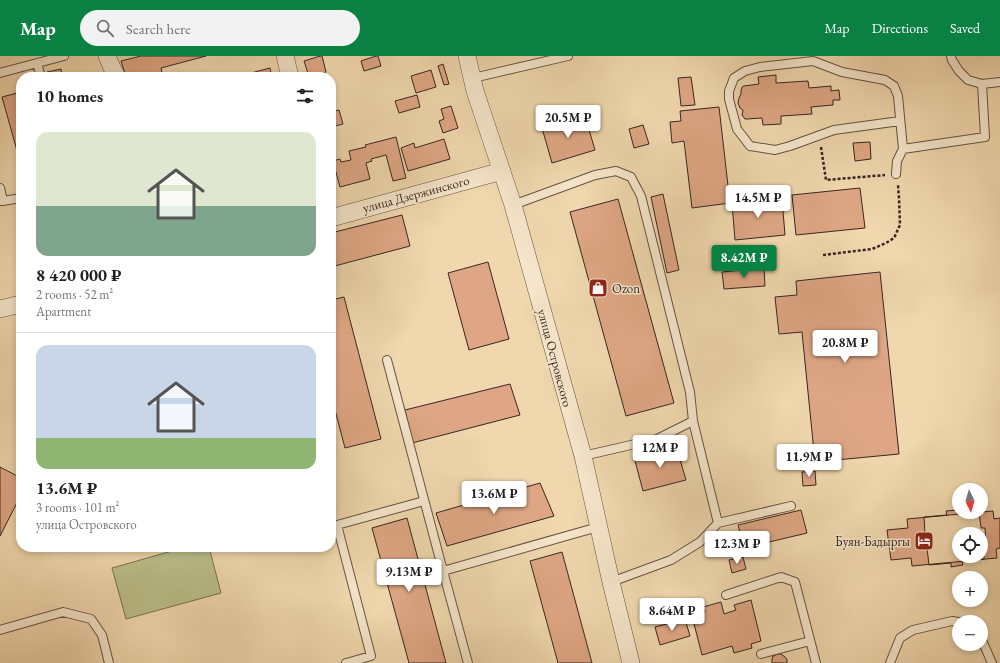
<!DOCTYPE html>
<html lang="en">
<head>
<meta charset="utf-8">
<style>
	body { margin:0; font-family:"EB Garamond",serif; background:#f2f2f2; color:#202124; height:100vh; display:flex; flex-direction:column; font-size:15px; white-space:nowrap }
	* { box-sizing:border-box; margin:0 }
	p { font-size:13px; color:#757577 }
	.icon { flex:none; width:22px; height:22px; fill:none; stroke:currentColor; stroke-width:2; stroke-linecap:round; stroke-linejoin:round }
	.map { position:relative; flex:1; overflow:hidden }
	.details { position:absolute; left:16px; top:16px; width:320px; height:480px; display:flex; flex-direction:column; background:#fff; border-radius:16px; box-shadow:0 2px 6px #0003 }
	.details>* { flex:none }
	.needle { width:26px; rotate:175deg }
	.tools { position:absolute; left:952px; top:427px; display:grid; gap:8px }
	.tools a { display:grid; place-items:center; width:36px; height:36px; border-radius:50%; background:#fff; box-shadow:0 2px 6px #0003; font-size:20px }
	.price { position:absolute; translate:-50% -34px; padding:0 9px; border-radius:4px; background:#fff; color:#222; font-size:13px; line-height:26px; filter:drop-shadow(0 1px 2px #0008) }
	.price::after { content:''; position:absolute; left:50%; top:24px; width:12px; height:9px; margin-left:-6px; background:inherit; clip-path:polygon(0 0,100% 0,50% 100%) }
	.price.current { background:#0b8043; color:#fff }
	ul { padding:0; list-style:none }
	li { display:grid; align-content:center; gap:8px; height:212px; padding:0 20px }
	li+li { border-top:1px solid #e0e0e0 }
	li span { display:grid; place-items:center; height:124px; border-radius:12px; color:#555 }
	li>.icon { margin-inline-start:auto }
	span .icon { width:72px; height:72px; fill:#fffc; stroke-width:1 }
	li b { font-size:17px }
	h2 { display:flex; justify-content:space-between; align-items:center; height:48px; padding:0 20px; font-size:17px }
	header { display:flex; align-items:center; gap:24px; box-sizing:border-box; height:56px; padding:0 20px; background:#0b8043; color:#fff }
	header strong { font-size:19px }
	nav { display:flex; gap:22px; margin-inline-start:auto; font-size:14px }
	.search { width:280px; height:36px; background:#f2f2f2; display:flex; align-items:center; gap:10px; box-sizing:border-box; padding:0 14px; border-radius:22px; color:#757577; font-size:15px }
	.map>svg:first-child { display:block }
	.green { fill:#bbbe89; stroke:#797254 }
	.building { fill:#dea684; stroke:#372720; fill-rule:evenodd }
	.lines { fill:none; stroke-linecap:round; stroke-linejoin:round }
	.lane-casing { stroke:#655343; stroke-width:10 }
	.street-casing { stroke:#655343; stroke-width:18 }
	.path { stroke:#372720; stroke-width:2.5; stroke-dasharray:3 2; stroke-linecap:butt }
	.lane { stroke:#f5e5ca; stroke-width:8 }
	.street { stroke:#f5e5ca; stroke-width:17 }
	.labels { text-anchor:middle; dominant-baseline:central; stroke-width:3; stroke-linejoin:round; paint-order:stroke }
	.street-label { font-size:13px; fill:#372720; stroke:#f5e5ca }
	.poi-label { font-size:13px; fill:#372720; stroke:#f5e5ca; text-anchor:start }
</style>
</head>
<body>
<header>
<strong>Map</strong>
<div class="search"><svg class="icon" aria-label="search" viewBox="0 0 24 24"><circle cx="10" cy="10" r="6"/><path d="M15 15l6 6"/></svg>Search here</div>
<nav><a>Map</a><a>Directions</a><a>Saved</a></nav>
</header>
<div class="map">
<svg width="1000" height="607" viewBox="0 0 1000 607">
	<rect width="100%" height="100%" fill="#f0d7ad"/>
	<filter id="stains"><feTurbulence type="fractalNoise" baseFrequency=".005" numOctaves="4"/><feColorMatrix values="0 0 0 0 .2 0 0 0 0 .09 0 0 0 0 .02 0 0 0 .5 -.17"/></filter>
	<radialGradient id="worn" r=".72"><stop offset=".6" stop-color="#630" stop-opacity="0"/><stop offset="1" stop-color="#630" stop-opacity=".3"/></radialGradient>
	<path class="green" d="M186,491H209L221,537L126,563L112,512Z"/>
	<path class="building" d="M141,0H206L161,12L163,21H126L121,5Z
		M320,0H322L326,16L309,21L304,5Z
		M376,0H378L381,10L364,15L361,5Z
		M443,8L449,28L444,29L438,10Z
		M270,12L272,21H252L251,17Z
		M61,13L62,21H48L47,16Z
		M431,14L436,31L416,37L411,20Z
		M776,19V27L808,25L809,32L831,30V35L839,34L840,44H833V49L811,51L812,58L781,60V68L763,69L762,62L747,63H745L742,59L743,54L740,52L738,47L739,42L741,38V35L742,31L744,30L759,28L758,21Z
		M691,21L695,49L681,50L678,22Z
		M21,36V109L2,41Z
		M417,39L420,51L399,57L395,45Z
		M451,50L458,72L443,77L439,65L444,63L441,53Z
		M719,51L730,147L692,152L684,85L672,87L670,66L681,65L680,55Z
		M339,54L343,68L331,71V56Z
		M585,60L595,94L552,107L542,72Z
		M643,69L649,88L634,92L629,73Z
		M396,81L406,122L393,125L386,99L371,103L372,105L366,107L370,123L340,131L333,105L340,103L341,106L351,104L349,95L366,91L365,89Z
		M444,83L450,103L408,115L401,92L414,87L415,92Z
		M870,86L871,103L855,105L853,87Z
		M860,132L865,172L796,179L792,139Z
		M663,138L679,214L667,217L651,141Z
		M618,143L674,347L626,360L570,156Z
		M782,143L785,179L735,184L732,147Z
		M402,159L410,190L331,211V177Z
		M488,206L509,283L469,294L448,217Z
		M764,212L765,230L724,233L722,216Z
		M880,216L899,398L815,406L802,276L779,278L775,241L797,239L796,225Z
		M344,241L381,383L345,392L331,339V244Z
		M510,328L520,359L412,387L405,354Z
		M676,390L686,424L643,435L634,401Z
		M0,411L21,422V439L0,480Z
		M815,415L816,429L803,430L802,416Z
		M540,427L554,460L447,490L436,457Z
		M801,454L807,477L744,492L738,469Z
		M957,454L958,458L979,456L981,472H985L986,487H983L984,503L962,506L963,509L951,511V507L929,509L927,492L923,493L921,478H925L924,461L947,459L946,455ZM959,478H981V500H959Z
		M993,455L994,463L1000,462V492L996,493L997,502L912,510L911,502L891,504L887,474L908,472L907,463ZM959,478H981V500H959Z
		M407,462L446,607H409L372,472Z
		M562,496L592,607H558L530,505Z
		M743,501L746,513L732,517L729,504Z
		M751,544L761,585L751,588L752,592L734,597L732,590L702,599L692,560L705,556L703,551L721,546L724,558L736,554L734,549Z
		M685,563L690,580L660,589L655,571Z
		M778,598H781L785,601L787,603V607H772V603L773,600Z"/>
	<g class="lines">
		<g class="lane-casing">
			<path id="lane" d="M951,0L952,4L959,15L968,24L982,28L1000,26
				M37,7L41,21
				M0,17L64,0
				M473,22L568,0
				M900,65L834,74L790,90L775,94L750,90L737,73L729,43V35L734,22L745,15L760,11L813,5L842,16L885,24L894,30L898,40L903,93L985,81L982,28
				M896,118L897,105L903,93
				M0,132L3,145H0
				M3,145L21,142
				M513,149L595,119L616,115L631,121L641,140L690,336L693,365L657,383L583,400
				M387,304L443,515
				M693,365L718,467
				M611,526L671,504L700,486L718,467L791,450
				M726,539L781,521L795,526L816,607
				M0,574L63,556L91,563L102,579L109,607
				M981,582L992,607
				M761,598L810,585
				M346,607L371,600L337,469L424,445
				M468,607L443,515L598,471
				M890,607L900,582L913,574L952,565L959,566"/>
		</g>
		<g class="street-casing">
			<path id="street" d="M107,0L113,14L117,21
				M285,0L290,21
				M467,0L475,35L513,149L583,400L611,526L631,607
				M331,162L502,115
				M0,253L21,248"/>
		</g>
		<path class="path" d="M821,91L826,124L885,119
			M823,199L872,193L886,187L894,182L900,169L899,142L898,129"/>
		<use href="#lane" class="lane"/>
		<use href="#street" class="street"/>
	</g>
	<defs>
		<g id="shop-square" transform="scale(1)"><rect x="-9" y="-9" width="18" height="18" rx="4" fill="#8f2418" stroke="#f5e5ca"/><path d="M-5-2.5h2.3a2.7 3.5 0 0 1 5.4 0H5L5.5 6h-11ZM-1.5-2.5h3a1.5 2.3 0 0 0-3 0Z" fill="#fff"/></g>
		<g id="hotel-square" transform="scale(1)"><rect x="-9" y="-9" width="18" height="18" rx="4" fill="#8f2418" stroke="#f5e5ca"/><path d="M-6-4.5h1.5V1H6V5H4.5V3h-9V5H-6ZM-4 0a1.8 1.8 0 1 1 3.6 0ZM.5 0V-2.5h3Q6-2.5 6 0Z" fill="#fff"/></g>
	</defs>
	<g fill-rule="evenodd">
		<use href="#shop-square" x="598" y="232"/>
		<use href="#hotel-square" x="924" y="485"/>
	</g>
	<g class="labels">
		<g class="street-label">
			<text transform="translate(416 138) rotate(-15)">улица Дзержинского</text>
			<text transform="translate(555 302) rotate(75)">улица Островского</text>
		</g>
		<g class="poi-label">
			<text x="612" y="232">Ozon</text>
			<text x="910" y="485" text-anchor="end">Буян-Бадыргы</text>
		</g>
	</g>
	<rect width="100%" height="100%" filter="url(#stains)"/>
	<rect width="100%" height="100%" fill="url(#worn)"/>
</svg>
<div class="tools">
<a><svg class="needle" viewBox="-14 -14 28 28"><path d="M0-13l5 13h-10z" fill="#e53935"/><path d="M0 13l5-13h-10z" fill="#757577"/></svg></a>
<a><svg class="icon" aria-label="locate" viewBox="0 0 24 24"><circle cx="12" cy="12" r="6"/><path d="M12 2v4M12 18v4M2 12h4M18 12h4"/></svg></a>
<a>+</a>
<a>−</a>
</div>
<b class="price" style="left:568px;top:83px">20.5M ₽</b>
<b class="price" style="left:758px;top:163px">14.5M ₽</b>
<b class="price current" style="left:744px;top:223px">8.42M ₽</b>
<b class="price" style="left:845px;top:308px">20.8M ₽</b>
<b class="price" style="left:660px;top:413px">12M ₽</b>
<b class="price" style="left:809px;top:422px">11.9M ₽</b>
<b class="price" style="left:494px;top:459px">13.6M ₽</b>
<b class="price" style="left:737px;top:509px">12.3M ₽</b>
<b class="price" style="left:409px;top:537px">9.13M ₽</b>
<b class="price" style="left:672px;top:576px">8.64M ₽</b>
<section class="details">
<h2>10 homes<svg class="icon" aria-label="filters" viewBox="0 0 24 24"><path d="M4 7h16M4 17h16"/><circle cx="9" cy="7" r="2"/><circle cx="15" cy="17" r="2"/></svg></h2>
<ul>
<li><span style="background:linear-gradient(#dfe7d0 60%,#7fa58c 0)"><svg class="icon" aria-label="home" viewBox="0 0 24 24"><path d="M3 11l9-7 9 7M6 9v11h12V9"/></svg></span><div><b>8 420 000 ₽</b><p>2 rooms · 52 m²</p><p>Apartment</p></div></li>
<li><span style="background:linear-gradient(#c9d6e8 75%,#8fb573 0)"><svg class="icon" aria-label="home" viewBox="0 0 24 24"><path d="M3 11l9-7 9 7M6 9v11h12V9"/></svg></span><div><b>13.6M ₽</b><p>3 rooms · 101 m²</p><p>улица Островского</p></div></li>
</ul>
</section>
</div>
</body>
</html>
